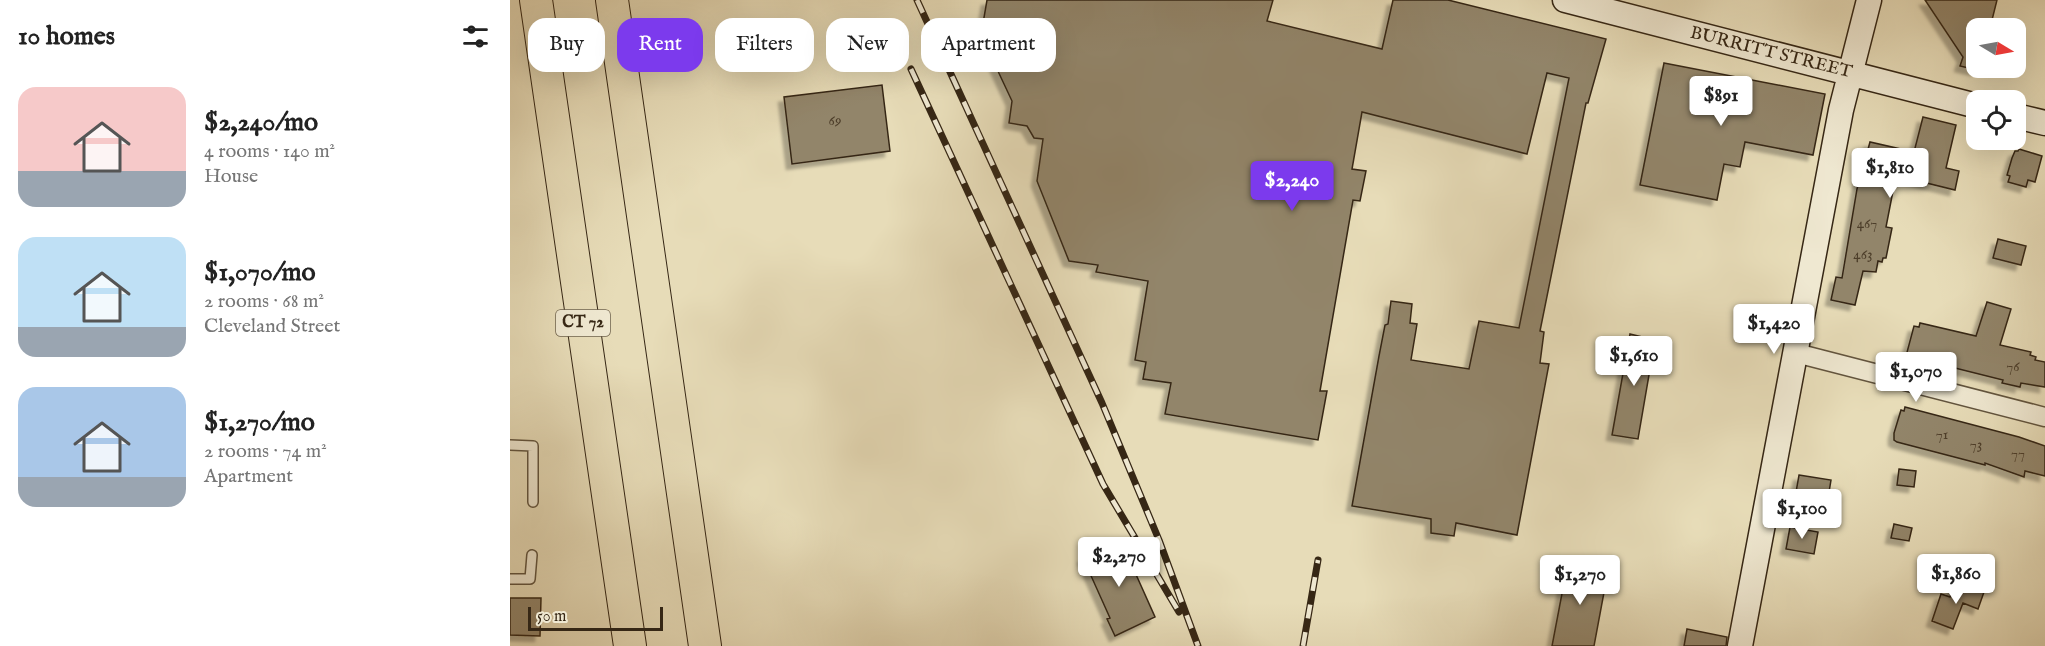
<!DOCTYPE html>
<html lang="en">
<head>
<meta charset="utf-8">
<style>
	body { margin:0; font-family:"IM FELL English",serif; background:#f6f6f6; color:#222; height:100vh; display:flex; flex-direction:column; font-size:22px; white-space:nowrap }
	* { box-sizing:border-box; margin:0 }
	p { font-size:20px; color:#767676 }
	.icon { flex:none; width:33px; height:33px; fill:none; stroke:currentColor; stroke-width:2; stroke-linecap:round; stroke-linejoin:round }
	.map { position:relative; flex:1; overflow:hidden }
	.details { display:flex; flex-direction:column; background:#fff; width:510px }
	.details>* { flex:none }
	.banner { position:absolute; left:18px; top:18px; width:570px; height:54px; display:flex; gap:12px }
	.needle { width:39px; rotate:100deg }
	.fabs { position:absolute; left:1456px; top:18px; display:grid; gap:12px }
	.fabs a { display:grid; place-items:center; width:60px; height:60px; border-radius:12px; background:#fff; box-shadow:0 6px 24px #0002; font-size:30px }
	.scale { position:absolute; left:18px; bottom:15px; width:135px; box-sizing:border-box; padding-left:6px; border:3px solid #362715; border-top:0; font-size:16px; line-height:21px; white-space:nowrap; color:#362715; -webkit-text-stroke:4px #efe8d1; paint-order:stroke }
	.price { position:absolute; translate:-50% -51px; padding:0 14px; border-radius:6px; background:#fff; color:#222; font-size:20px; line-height:39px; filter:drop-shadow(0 2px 3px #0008) }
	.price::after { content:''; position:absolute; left:50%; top:36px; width:18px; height:14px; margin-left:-9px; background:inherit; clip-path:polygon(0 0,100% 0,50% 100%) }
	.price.on { background:#7c3aed; color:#fff }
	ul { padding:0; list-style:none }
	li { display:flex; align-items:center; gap:18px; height:150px; padding:0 18px }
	li span { display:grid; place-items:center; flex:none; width:168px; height:120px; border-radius:18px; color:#555 }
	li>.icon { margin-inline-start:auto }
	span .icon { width:72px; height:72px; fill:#fffc; stroke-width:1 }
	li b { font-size:26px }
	h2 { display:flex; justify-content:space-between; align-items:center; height:72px; padding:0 18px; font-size:26px }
	.tag { padding:0 21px; border-radius:18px; background:#fff; box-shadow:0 6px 24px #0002; font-size:21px; line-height:54px }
	.tag.on { background:#7c3aed; color:#fff }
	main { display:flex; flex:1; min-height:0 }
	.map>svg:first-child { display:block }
	.building { fill:#92856a; stroke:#362715; stroke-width:1.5; filter:url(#shadow) }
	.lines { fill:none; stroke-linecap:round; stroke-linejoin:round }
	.lane-casing { stroke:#62543e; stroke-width:12 }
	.street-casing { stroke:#62543e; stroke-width:21 }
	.secondary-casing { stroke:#362715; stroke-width:27 }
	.highway-casing { stroke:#362715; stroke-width:34 }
	.lane { stroke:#efe8d1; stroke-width:9 }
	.street { stroke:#efe8d1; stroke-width:18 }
	.secondary { stroke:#efe8d1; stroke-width:24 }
	.highway { stroke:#e7dcb8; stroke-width:32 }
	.rail-casing { stroke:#362715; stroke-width:7 }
	.rail { stroke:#efe8d1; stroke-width:4.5; stroke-dasharray:14; stroke-linecap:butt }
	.labels { text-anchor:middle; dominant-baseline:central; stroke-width:4.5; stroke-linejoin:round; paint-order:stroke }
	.number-label { font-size:15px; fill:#4d3e2a }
	.shield { fill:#efe8d1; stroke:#6e614d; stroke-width:1.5 }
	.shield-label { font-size:16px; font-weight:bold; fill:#362715 }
	.street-label { font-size:18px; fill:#362715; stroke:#efe8d1 }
</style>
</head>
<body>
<main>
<section class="details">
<h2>10 homes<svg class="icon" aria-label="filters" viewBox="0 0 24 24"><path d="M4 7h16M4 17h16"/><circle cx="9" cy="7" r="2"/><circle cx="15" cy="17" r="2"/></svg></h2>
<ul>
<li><span style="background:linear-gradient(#f6c9c9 70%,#9aa5b1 0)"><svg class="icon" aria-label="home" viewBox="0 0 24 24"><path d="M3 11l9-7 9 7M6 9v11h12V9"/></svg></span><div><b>$2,240/mo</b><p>4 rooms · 140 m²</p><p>House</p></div></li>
<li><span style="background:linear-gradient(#bfe0f5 75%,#9aa5b1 0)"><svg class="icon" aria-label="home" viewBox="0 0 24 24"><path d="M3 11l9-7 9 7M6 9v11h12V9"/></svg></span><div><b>$1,070/mo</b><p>2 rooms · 68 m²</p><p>Cleveland Street</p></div></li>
<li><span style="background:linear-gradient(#a9c7e8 75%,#9aa5b1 0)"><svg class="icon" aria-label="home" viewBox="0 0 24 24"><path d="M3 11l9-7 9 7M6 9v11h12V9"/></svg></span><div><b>$1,270/mo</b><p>2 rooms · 74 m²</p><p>Apartment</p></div></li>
</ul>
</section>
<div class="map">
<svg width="1535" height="646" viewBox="0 0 1535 646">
	<defs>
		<filter id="shadow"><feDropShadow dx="-5.5" dy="5.5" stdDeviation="1.5" flood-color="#0004"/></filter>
	</defs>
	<rect width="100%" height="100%" fill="#e7dcb8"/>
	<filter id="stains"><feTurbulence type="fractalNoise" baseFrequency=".00333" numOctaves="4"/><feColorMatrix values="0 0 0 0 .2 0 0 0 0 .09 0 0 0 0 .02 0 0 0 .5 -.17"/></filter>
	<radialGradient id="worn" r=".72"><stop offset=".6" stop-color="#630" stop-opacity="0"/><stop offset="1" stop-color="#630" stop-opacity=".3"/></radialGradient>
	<path class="building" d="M477,0H763L757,21L872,49L883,0H938L1096,39L1078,103H1076L1030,331L1034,332L1030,363L1039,364L1007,535L946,523L944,536L921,533V519L842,506L869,356L875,325L878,324L881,301L902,304L900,323L907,324L901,360L959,369L969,321L1009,328L1059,78L1037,73L1017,154L852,112L842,169L856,171L850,201L843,200L810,391H817L808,440L655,414L661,383L633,379L636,362L625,360L638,281L586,272L588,265L559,261L527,181L533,139L524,138L517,126L499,123L502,101L471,35Z
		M1415,0H1487L1480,28H1467V70L1450,66L1453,57Z
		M1154,63L1315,94L1303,155L1235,142L1230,167L1214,164L1207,200L1130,185Z
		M372,85L380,151L282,164L274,97Z
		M1413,117L1446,125L1436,168L1449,171L1445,190L1388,176L1383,191L1376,227L1382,228L1376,258H1373L1372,262L1368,261L1366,272L1353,271L1345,305L1321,300L1326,277L1332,278L1347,189L1360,142L1404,152Z
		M1509,149L1532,156L1525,182L1518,180L1516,187L1498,182L1500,176L1497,175L1502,158L1505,151H1508Z
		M1488,239L1516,246L1511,265L1483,258Z
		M1477,302L1501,309L1490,345L1521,352L1520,355L1526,357L1525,360L1535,362V387L1511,383L1510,387L1492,383L1493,380L1437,366V368L1432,366L1431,369L1402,362L1404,358L1396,356L1404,326L1409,327L1410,323L1466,336Z
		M1120,334L1145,340L1128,439L1102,435Z
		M1395,407L1509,437L1535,446V476L1515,471L1514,477L1475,463V465L1387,442L1384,440V433L1391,410L1394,411Z
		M1389,469L1406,471L1404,487L1387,485Z
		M1289,475L1321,480L1316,510L1301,507L1303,498L1287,496L1288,493L1286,492Z
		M1384,524L1402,528L1399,541L1381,538Z
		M1280,527L1308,532L1304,554L1276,549Z
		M611,541L645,617L605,636L597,619L600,618L573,558Z
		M1058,562L1098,571L1084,646H1042Z
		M1457,586L1474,592L1468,609L1453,603L1443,629L1422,621L1431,594L1440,597L1443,587L1455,591Z
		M0,598H31L30,636L0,635Z
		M1177,629L1217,637L1216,646H1174Z"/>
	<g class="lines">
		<g class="lane-casing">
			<path id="lane" d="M0,445L23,446V502
				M0,579H20L22,555"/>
		</g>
		<g class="street-casing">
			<path id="street" d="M1286,353L1535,417"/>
		</g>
		<g class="secondary-casing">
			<path id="secondary" d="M1055,0L1467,106
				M1506,116L1535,123
				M1230,646L1331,110L1359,0"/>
		</g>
		<g class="highway-casing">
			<path id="highway" d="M26,0L120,646
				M102,0L195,646"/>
		</g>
		<use href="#lane" class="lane"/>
		<use href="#street" class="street"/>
		<use href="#secondary" class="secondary"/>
		<use href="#highway" class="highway"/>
		<g class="rail-casing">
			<path id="rail" d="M407,0L592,403L649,540L688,646
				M401,69L593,484L669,612
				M793,646L808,560"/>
		</g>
		<use href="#rail" class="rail"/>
	</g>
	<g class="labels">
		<g class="number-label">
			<text x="325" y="120">69</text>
			<text x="1357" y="223">467</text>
			<text x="1353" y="254">463</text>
			<text x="1503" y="366">76</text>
			<text x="1432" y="434">71</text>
			<text x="1466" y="444">73</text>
			<text x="1508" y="453">77</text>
		</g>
		<rect class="shield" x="46" y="310" width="54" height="26" rx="4.5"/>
		<g class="shield-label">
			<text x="73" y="323">CT 72</text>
		</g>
		<g class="street-label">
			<text transform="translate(1261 53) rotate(14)">BURRITT STREET</text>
		</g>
	</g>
	<rect width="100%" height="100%" filter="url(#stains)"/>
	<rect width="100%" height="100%" fill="url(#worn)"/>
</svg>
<div class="fabs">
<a><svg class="needle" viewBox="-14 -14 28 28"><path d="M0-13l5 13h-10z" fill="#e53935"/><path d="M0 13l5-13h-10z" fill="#767676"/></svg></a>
<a><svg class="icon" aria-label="locate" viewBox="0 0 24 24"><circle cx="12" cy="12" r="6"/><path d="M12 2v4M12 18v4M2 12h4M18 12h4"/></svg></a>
</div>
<div class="scale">50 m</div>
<b class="price" style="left:1211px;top:127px">$891</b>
<b class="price" style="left:1380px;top:199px">$1,810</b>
<b class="price on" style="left:782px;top:212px">$2,240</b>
<b class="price" style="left:1264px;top:355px">$1,420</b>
<b class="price" style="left:1124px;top:387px">$1,610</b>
<b class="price" style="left:1406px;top:403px">$1,070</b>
<b class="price" style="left:1292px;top:540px">$1,100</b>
<b class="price" style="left:609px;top:588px">$2,270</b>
<b class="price" style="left:1446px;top:605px">$1,860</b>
<b class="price" style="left:1070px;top:606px">$1,270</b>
<div class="banner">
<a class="tag">Buy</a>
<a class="tag on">Rent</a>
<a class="tag">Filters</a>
<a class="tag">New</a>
<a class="tag">Apartment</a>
</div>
</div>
</main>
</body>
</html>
